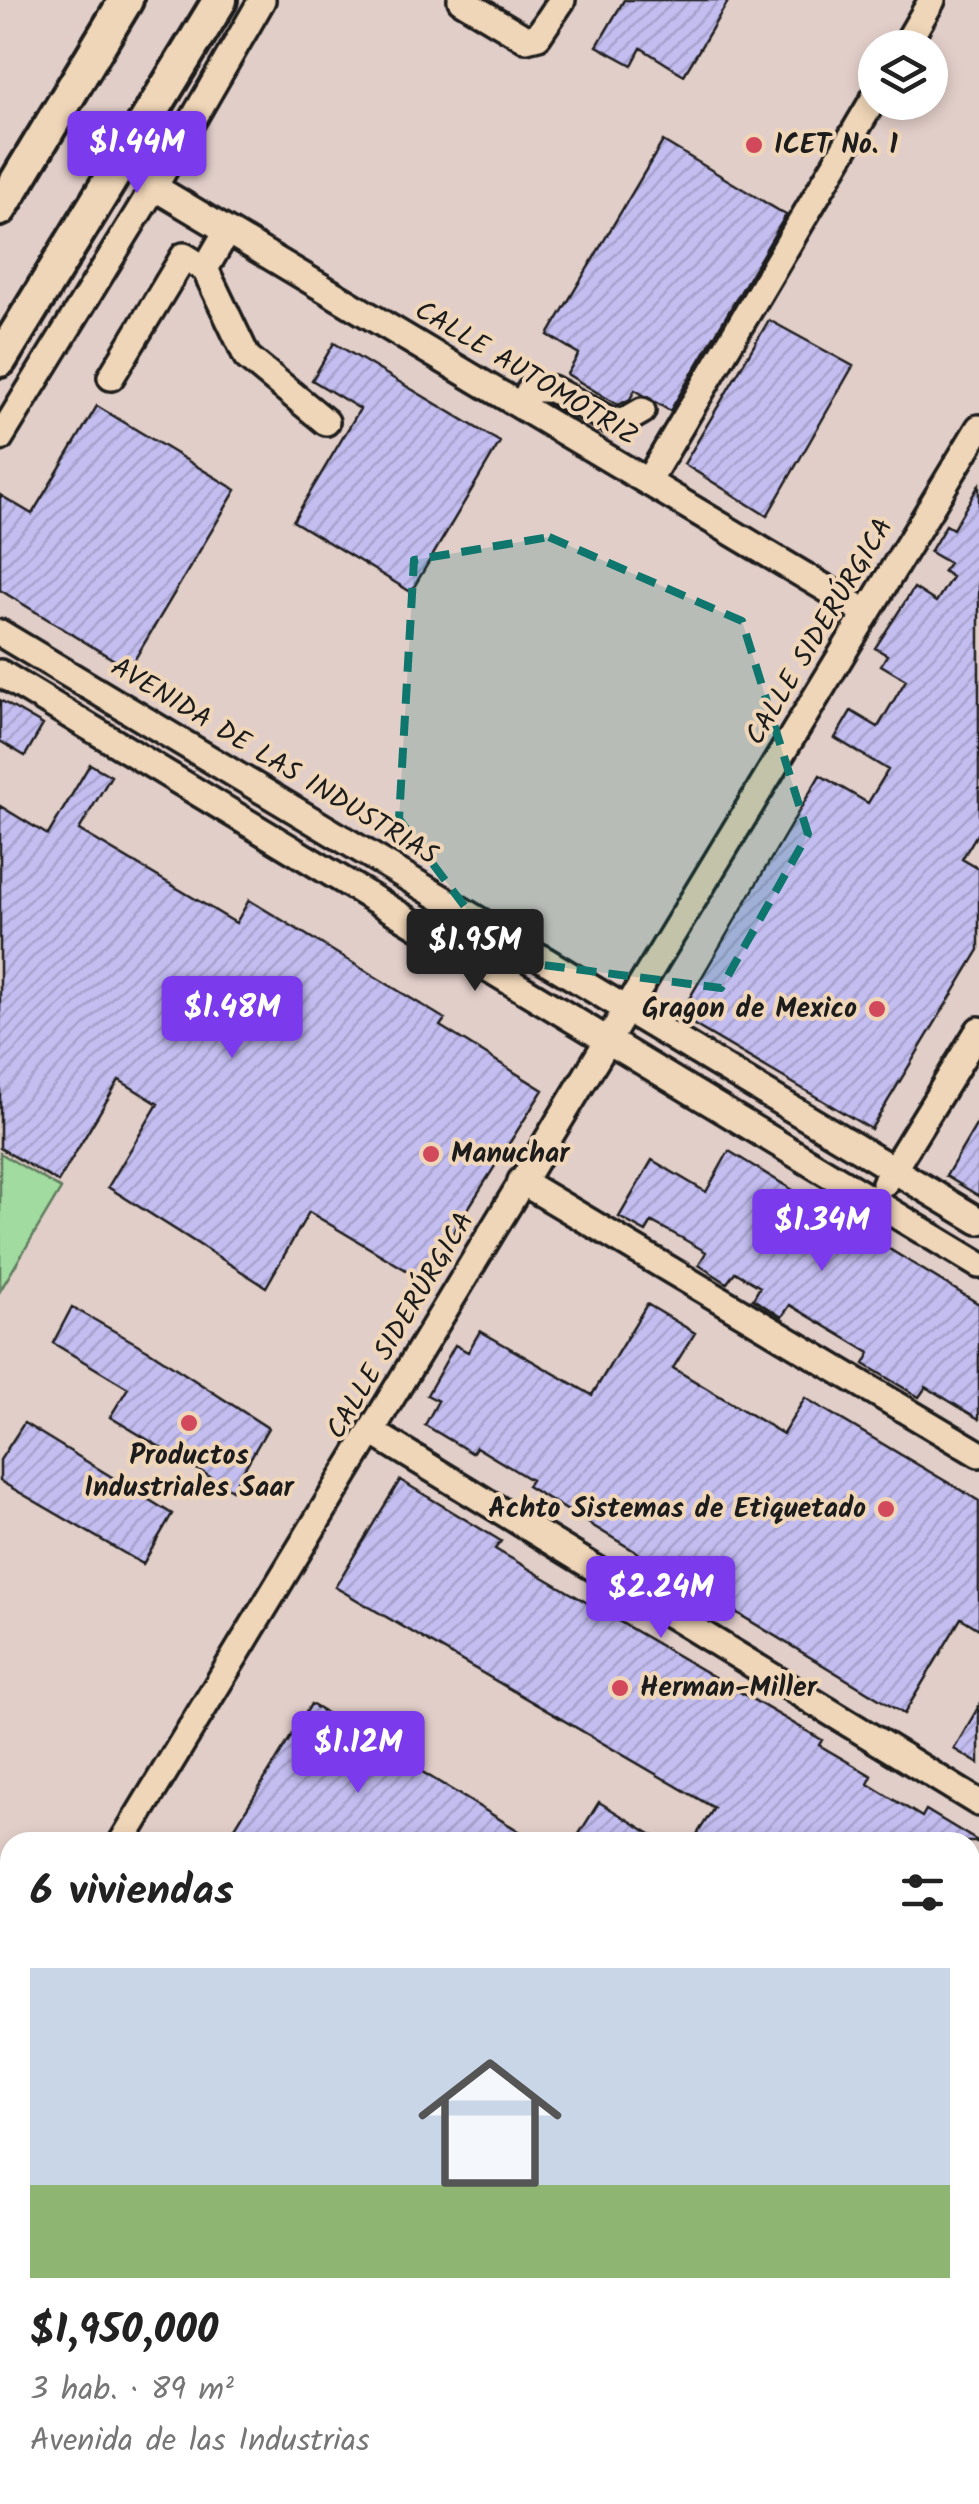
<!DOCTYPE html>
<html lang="es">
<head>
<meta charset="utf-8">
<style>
	body { margin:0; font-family:Kalam,sans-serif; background:#f6f6f6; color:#222; height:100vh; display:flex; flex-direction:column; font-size:38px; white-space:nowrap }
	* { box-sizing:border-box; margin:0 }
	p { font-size:32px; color:#767676 }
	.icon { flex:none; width:55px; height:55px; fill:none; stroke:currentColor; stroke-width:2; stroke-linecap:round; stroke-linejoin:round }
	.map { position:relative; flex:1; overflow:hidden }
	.sheet { position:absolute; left:0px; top:1832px; width:980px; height:672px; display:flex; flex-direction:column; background:#fff; border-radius:30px 30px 0 0; box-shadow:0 5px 15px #0003 }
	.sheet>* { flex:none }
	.fabs { position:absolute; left:858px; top:30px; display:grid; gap:20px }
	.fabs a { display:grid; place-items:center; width:90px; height:90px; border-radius:50%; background:#fff; box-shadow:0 5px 15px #0003; font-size:50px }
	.price { position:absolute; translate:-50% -85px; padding:0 22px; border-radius:10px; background:#7c3aed; color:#fff; font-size:32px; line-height:65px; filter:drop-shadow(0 2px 5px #0008) }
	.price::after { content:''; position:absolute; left:50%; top:60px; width:30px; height:22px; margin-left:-15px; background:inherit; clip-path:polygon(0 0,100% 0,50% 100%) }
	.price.active { background:#222; color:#fff }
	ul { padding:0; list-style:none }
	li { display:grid; align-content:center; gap:20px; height:530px; padding:0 30px }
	li span { display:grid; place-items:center; height:310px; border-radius:0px; color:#555 }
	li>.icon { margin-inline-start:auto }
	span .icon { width:180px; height:180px; fill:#fffc; stroke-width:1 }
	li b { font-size:42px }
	h2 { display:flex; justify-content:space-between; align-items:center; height:120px; padding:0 30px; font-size:42px }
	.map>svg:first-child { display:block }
	.green { fill:#a1dba0; stroke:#5e7c5e; stroke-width:2.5 }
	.building { fill:url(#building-hatch); stroke:#1c1c1c; stroke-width:2.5 }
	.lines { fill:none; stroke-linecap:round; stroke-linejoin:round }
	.minor-casing { stroke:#1c1c1c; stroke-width:32 }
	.major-casing { stroke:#1c1c1c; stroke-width:40 }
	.path { stroke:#1c1c1c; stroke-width:4; stroke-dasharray:2.5 8; stroke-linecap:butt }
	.minor { stroke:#f0d6b8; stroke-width:25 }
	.major { stroke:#f0d6b8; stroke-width:32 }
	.marked { fill:#0f766e; fill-opacity:0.2; stroke:#0f766e; stroke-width:8; stroke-dasharray:20 12; stroke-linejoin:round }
	.poi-dot { fill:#d1495b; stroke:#f0d6b8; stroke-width:4 }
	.labels { text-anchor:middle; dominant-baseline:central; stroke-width:8; stroke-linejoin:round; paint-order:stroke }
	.poi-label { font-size:28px; font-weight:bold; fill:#1c1c1c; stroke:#f0d6b8; text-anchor:start }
	.street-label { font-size:28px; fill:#1c1c1c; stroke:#f0d6b8 }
</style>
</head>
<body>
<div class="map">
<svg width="979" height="2504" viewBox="0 0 979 2504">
	<defs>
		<pattern id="building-hatch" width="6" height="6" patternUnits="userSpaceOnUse" patternTransform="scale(2.5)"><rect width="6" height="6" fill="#c3bdf0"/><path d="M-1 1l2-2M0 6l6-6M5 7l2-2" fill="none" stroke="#a7a2cd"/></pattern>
	</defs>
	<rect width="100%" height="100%" fill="#e2cec9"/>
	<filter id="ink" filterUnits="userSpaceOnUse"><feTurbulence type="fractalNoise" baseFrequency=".01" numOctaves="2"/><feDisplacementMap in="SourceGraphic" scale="20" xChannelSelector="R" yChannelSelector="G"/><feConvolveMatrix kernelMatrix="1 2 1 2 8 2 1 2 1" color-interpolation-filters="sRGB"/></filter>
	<g filter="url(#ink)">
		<path class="green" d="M0,1153L61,1189L0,1291Z
			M0,2352L10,2358V2495L608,2497L604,2504H0Z"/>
		<path class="building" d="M624,0H729L684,75L641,48L632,65L597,46Z
			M663,141L786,215L670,411L635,390L630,399L618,405L567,374L579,354L548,335Z
			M769,320L853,366L767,516L684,464Z
			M334,343L500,442L411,592L293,521L360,409L312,380Z
			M97,406L236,490L129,669L0,590V495L32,514Z
			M979,485V831L962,859L979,869V950L871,1129L679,1016L820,775L868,803L888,770L835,738L851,711L878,727L906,680L881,665L887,655L875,648L914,588L936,602L952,577L943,571L949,563L930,552L946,525L953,529Z
			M0,700L43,725L25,756L0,741Z
			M90,764L111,776L79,830L236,923L249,900L445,1019L440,1026L543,1090L423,1280L309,1212L266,1287L108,1187L158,1104L119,1080L58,1182L0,1148V806L48,835Z
			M979,1120V1196L946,1176Z
			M729,1151L979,1304V1419L926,1387L919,1397L864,1364L870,1353L790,1305L782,1317L753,1299L760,1287L735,1272L727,1283L699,1265L706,1252L680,1237L652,1222L646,1232L619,1217L652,1160L706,1192Z
			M647,1304L695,1333L673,1368L783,1434L805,1398L979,1501V1629L961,1618L904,1714L527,1486L531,1480L476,1447L472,1453L425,1425L438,1401L427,1395L455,1345L468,1352L480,1331L592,1395Z
			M72,1307L151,1352L268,1428L232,1490L110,1417L128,1388L53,1343Z
			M24,1423L172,1514L143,1564L0,1481V1460Z
			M400,1480L501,1541L495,1549L822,1740L819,1745L872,1776L868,1784L922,1817L926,1810L979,1842H692L714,1808L335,1587Z
			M311,1704L537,1842H226Z
			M979,1706V1764L954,1749Z
			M599,1802L664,1842H574Z"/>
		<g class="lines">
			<g class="minor-casing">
				<path id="minor" d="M461,0L526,39L538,36L562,0
					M904,48L932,0
					M154,187L867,613
					M205,269L247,357L326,422
					M111,377L184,256L205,269L227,231
					M520,405L531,389H552L609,420L623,422L642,411
					M0,438L154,187L262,0
					M648,481L875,97
					M0,633L979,1221
					M0,673L979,1265
					M521,1181L979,1454
					M885,1183L979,1030
					M372,1432L979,1803
					M122,1842L979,428
					M0,1909L10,1908
					M970,1932L979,1917
					M970,2002L979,1987
					M0,2043L10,2027
					M970,2137L979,2136
					M970,2357L979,2356
					M633,2504L638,2495"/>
			</g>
			<g class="major-casing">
				<path id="major" d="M0,209L126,0
					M0,360L220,0"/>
			</g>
			<path class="path" d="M0,2125L10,2129"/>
			<use href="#minor" class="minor"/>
			<use href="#major" class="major"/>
		</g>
	</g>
	<path class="marked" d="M549,537L742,621L808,834L721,988L505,960L399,819L414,560Z"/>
	<g class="poi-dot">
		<circle cx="754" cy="145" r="10"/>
		<circle cx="877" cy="1009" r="10"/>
		<circle cx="431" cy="1154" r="10"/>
		<circle cx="189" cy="1423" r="10"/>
		<circle cx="886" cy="1509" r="10"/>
		<circle cx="620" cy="1688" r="10"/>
	</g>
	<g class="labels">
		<g class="poi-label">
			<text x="774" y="145">ICET No. 1</text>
			<text x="857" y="1009" text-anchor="end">Gragon de Mexico</text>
			<text x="451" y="1154">Manuchar</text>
			<text x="189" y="1456" text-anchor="middle">Productos<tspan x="189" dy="32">Industriales Saar</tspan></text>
			<text x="866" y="1509" text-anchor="end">Achto Sistemas de Etiquetado</text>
			<text x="640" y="1688">Herman-Miller</text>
		</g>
		<g class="street-label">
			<text transform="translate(526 374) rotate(31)">CALLE AUTOMOTRIZ</text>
			<text transform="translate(820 632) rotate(-59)">CALLE SIDERÚRGICA</text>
			<text transform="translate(274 762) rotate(31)">AVENIDA DE LAS INDUSTRIAS</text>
			<text transform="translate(401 1326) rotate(-59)">CALLE SIDERÚRGICA</text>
		</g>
	</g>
</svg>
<div class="fabs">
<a><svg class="icon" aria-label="layers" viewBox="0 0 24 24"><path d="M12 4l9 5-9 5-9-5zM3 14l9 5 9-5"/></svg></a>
</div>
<b class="price" style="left:137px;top:196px">$1.44M</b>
<b class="price active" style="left:475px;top:994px">$1.95M</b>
<b class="price" style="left:232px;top:1061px">$1.48M</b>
<b class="price" style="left:822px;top:1274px">$1.34M</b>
<b class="price" style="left:661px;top:1641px">$2.24M</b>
<b class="price" style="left:358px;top:1796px">$1.12M</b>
<section class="sheet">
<h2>6 viviendas<svg class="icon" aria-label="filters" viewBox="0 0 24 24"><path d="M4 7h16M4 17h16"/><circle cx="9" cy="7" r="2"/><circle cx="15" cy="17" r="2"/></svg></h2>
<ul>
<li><span style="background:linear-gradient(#c9d6e8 70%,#8fb573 0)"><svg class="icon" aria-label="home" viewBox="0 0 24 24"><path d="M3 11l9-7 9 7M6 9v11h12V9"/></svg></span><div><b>$1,950,000</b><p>3 hab. · 89 m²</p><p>Avenida de las Industrias</p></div></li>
</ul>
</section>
</div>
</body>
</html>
